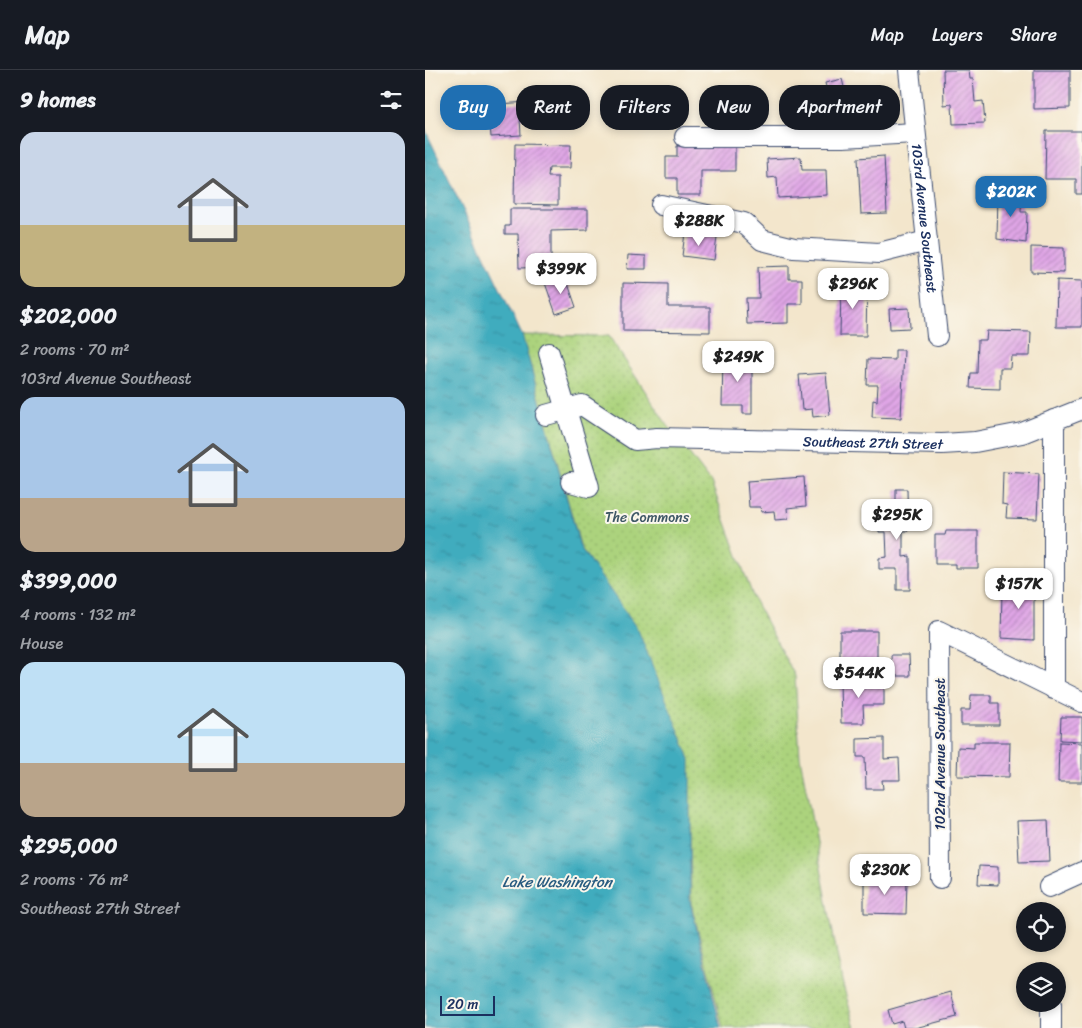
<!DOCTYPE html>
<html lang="en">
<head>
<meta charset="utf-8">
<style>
	body { margin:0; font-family:Sriracha,sans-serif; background:#242831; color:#f1f3f6; height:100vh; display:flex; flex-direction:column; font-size:19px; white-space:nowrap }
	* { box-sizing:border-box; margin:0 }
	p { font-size:16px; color:#9ea1a6 }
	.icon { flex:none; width:28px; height:28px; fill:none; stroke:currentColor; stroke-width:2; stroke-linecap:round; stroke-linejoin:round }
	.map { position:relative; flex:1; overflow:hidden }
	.drawer { display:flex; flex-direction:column; background:#171b24; width:425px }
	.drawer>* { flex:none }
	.hud { position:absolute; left:15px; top:15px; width:475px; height:45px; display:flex; gap:10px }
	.fabs { position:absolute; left:591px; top:832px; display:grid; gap:10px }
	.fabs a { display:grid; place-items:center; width:50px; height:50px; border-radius:50%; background:#171b24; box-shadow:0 2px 8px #0003; font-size:25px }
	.scale { position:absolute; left:15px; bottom:12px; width:55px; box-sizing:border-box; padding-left:5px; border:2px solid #1b2f5e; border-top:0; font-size:14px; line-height:18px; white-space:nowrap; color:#1b2f5e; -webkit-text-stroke:4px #fbf7ec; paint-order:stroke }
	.price { position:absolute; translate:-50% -42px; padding:0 11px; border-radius:10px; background:#fff; color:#222; font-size:16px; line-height:32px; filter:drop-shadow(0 1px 2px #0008) }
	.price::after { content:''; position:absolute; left:50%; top:30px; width:15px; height:11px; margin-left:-8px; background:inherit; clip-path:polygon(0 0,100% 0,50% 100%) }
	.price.selected { background:#1f6fb2; color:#fff }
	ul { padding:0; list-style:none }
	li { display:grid; align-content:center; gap:10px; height:265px; padding:0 20px }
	li span { display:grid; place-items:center; height:155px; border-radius:15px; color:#555 }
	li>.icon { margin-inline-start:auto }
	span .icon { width:90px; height:90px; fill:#fffc; stroke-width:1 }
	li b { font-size:21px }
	h2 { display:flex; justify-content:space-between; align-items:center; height:60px; padding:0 20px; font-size:21px }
	.tag { padding:0 18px; border-radius:20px; background:#171b24; box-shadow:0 2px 8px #0003; font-size:18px; line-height:45px }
	.tag.selected { background:#1f6fb2; color:#fff }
	header { display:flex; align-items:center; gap:30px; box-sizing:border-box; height:70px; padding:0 25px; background:#171b24; border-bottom:1px solid #363941 }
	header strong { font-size:24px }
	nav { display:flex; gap:28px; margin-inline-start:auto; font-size:18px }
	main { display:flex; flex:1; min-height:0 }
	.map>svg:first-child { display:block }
	.park { fill:url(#park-dots); stroke:#64816e }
	.water { fill:url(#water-ripples); stroke:#2e6e8e }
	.building { fill:url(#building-hatch) }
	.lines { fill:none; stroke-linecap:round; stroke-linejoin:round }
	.minor-casing { stroke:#3b4a6e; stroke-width:22 }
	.minor { stroke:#fff; stroke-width:20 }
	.labels { text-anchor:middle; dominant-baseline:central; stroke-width:4; stroke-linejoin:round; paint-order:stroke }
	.street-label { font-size:14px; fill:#1b2f5e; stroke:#fbf7ec }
	.park-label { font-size:14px; fill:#3f5866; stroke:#fbf7ec }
	.water-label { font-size:15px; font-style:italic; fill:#285b80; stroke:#fbf7ec }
</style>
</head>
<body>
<header>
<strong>Map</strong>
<nav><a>Map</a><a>Layers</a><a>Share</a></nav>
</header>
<main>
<section class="drawer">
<h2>9 homes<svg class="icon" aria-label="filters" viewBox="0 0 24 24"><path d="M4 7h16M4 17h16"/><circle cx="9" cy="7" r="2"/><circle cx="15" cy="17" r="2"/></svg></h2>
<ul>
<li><span style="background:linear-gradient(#c9d6e8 60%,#c2b280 0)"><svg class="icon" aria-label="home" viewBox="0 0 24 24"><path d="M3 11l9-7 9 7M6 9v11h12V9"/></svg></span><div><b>$202,000</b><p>2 rooms · 70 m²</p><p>103rd Avenue Southeast</p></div></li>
<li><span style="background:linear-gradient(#a9c7e8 65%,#b9a48a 0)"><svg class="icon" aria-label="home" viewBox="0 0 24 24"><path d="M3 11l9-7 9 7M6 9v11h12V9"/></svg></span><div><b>$399,000</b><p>4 rooms · 132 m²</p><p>House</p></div></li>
<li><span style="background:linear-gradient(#bfe0f5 65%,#b9a48a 0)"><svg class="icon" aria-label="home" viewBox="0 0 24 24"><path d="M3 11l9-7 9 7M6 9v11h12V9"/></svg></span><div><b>$295,000</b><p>2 rooms · 76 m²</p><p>Southeast 27th Street</p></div></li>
</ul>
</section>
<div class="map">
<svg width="657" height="958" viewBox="0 0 657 958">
	<defs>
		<pattern id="park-dots" width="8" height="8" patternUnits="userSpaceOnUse" patternTransform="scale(1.25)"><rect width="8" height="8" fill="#acd37d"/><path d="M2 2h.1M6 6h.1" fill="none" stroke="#93b56e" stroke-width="1.8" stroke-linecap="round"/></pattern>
		<pattern id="water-ripples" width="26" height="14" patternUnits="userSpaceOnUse" patternTransform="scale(1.25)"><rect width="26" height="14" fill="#40acbe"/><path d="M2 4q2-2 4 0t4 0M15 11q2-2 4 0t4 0" fill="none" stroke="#358c9e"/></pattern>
		<pattern id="building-hatch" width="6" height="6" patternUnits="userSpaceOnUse" patternTransform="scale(1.25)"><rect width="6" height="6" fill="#e0a6e6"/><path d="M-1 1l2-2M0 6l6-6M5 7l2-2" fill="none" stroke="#b588be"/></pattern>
	</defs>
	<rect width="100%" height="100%" fill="#fbf7ec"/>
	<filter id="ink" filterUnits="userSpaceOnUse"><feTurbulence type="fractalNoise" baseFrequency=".02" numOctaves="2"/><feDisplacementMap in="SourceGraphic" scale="10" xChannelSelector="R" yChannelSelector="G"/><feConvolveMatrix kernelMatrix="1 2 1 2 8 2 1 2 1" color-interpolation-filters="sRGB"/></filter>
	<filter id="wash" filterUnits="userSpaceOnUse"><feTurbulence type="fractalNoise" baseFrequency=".0096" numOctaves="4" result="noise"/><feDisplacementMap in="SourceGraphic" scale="20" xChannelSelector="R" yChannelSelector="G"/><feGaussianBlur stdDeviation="1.12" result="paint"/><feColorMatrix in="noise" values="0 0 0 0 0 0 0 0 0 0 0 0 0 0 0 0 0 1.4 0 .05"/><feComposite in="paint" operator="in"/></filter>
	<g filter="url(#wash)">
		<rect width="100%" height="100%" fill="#f3e6cc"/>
		<path class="park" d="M97,265L184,266L241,353L286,412L329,529L370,606L375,687L417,911L430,958H298L266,833L264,689L212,560L156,478Z"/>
		<path class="water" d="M0,59L97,265L155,477L213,560L265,689V832L296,958H0Z"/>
		<g id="blocks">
			<path class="building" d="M518,0H544L545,9H548L550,32L558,31L560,53L528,54L527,34L519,35Z
				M609,0H645V38L609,39Z
				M417,9L422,29L440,25L446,48L411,57L400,13Z
				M239,20L240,46L216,47L215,21Z
				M103,32L104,48H95L96,65L66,67L64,39H74V34Z
				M621,61H657V124H651V109H620Z
				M90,74L146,75L145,98H124L123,107H133V135L89,134Z
				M252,76H310V101H276V125H252V108H241V87H252Z
				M459,86L462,143L436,144L433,88Z
				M376,87L377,100H401L402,125L353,128L352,107L343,108L342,89Z
				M573,123L597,124L596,142H602L601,173L572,169Z
				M85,139H163V160L126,161V197L94,198L93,164H80V156H85Z
				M260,163L292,167L289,190L257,186Z
				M606,177L639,178V203L606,202Z
				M203,185L221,186V199H202Z
				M364,196V209H377V234H363V253L322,254L321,228H334L333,197Z
				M140,205L151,237L131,244L120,213Z
				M632,210L657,211V257H631Z
				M198,213L243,214V237H285V262L198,261Z
				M416,214L442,215L441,266H415Z
				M484,238L485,258L465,259L464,239Z
				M562,261L606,262L605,286H586L585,298H575V319L545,318L546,303H552L553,270H561Z
				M470,280H479L476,348L447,347L448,330L452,331L453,315H442L443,289L470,290Z
				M298,287H327V344H318V336H297Z
				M401,303L405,345L388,347L387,339L377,340L374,305Z
				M578,402L614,404L612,449L581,448L582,435L577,434Z
				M379,407L381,436L362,438L363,449L350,450L349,441L336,442L335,437H324L322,411Z
				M471,419H482L483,461H478V487L485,486V520H472V499H454V488L462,487L461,462H454V448H462V444H471Z
				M521,461H553V498H530V494H510V465H520Z
				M593,505H609V570L576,568L577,521H592Z
				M415,561H452V604H415Z
				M466,585H484L485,606H467Z
				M459,611V635H438L439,653H416L415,612Z
				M546,625H566V633H574V655H536V640H545Z
				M636,647H657V671L635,670Z
				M459,668V689L474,688L475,710H457L458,719H441L440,687H432V669Z
				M549,672H585L584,707L532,706L533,677L549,678Z
				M634,672L657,673V712H633Z
				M623,750L625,791L594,792L592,751Z
				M554,796L573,797V815L553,814Z
				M439,809L482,810L481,844L439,843Z
				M526,922L532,947L490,958H479L477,951L467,954L463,940Z"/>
		</g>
	</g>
	<g filter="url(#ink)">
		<use href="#blocks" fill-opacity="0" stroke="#3b4a6e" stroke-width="1"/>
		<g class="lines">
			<g class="minor-casing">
				<g id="minor">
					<path id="s1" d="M484,0L512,266"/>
					<path d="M260,67H418L490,63"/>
					<path d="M236,135L319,153L337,170L369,178L454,183L502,171"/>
					<path d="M124,283L164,417L146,412"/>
					<path id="s2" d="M121,345L157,335L210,370L232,368L517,374L550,372L597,363L657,339"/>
					<path d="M629,619V350"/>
					<path d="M515,808L514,561L657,632"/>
					<path d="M624,817L657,802"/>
					<path d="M626,958V934"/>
				</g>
			</g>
			<use href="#minor" class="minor"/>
		</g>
	</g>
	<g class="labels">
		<g class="street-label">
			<text stroke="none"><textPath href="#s1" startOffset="149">103rd Avenue Southeast</textPath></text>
			<text stroke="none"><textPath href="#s2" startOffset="339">Southeast 27th Street</textPath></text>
			<text transform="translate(515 684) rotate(-90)">102nd Avenue Southeast</text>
		</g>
		<g class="park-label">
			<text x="222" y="447">The Commons</text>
		</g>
		<g class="water-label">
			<text x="132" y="812">Lake Washington</text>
		</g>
	</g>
</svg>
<div class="fabs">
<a><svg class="icon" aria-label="locate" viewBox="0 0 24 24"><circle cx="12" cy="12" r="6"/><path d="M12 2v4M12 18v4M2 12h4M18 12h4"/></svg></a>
<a><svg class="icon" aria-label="layers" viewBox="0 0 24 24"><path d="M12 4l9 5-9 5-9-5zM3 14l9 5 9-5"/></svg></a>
</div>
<div class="scale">20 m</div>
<b class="price selected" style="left:586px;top:148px">$202K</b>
<b class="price" style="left:274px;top:177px">$288K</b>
<b class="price" style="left:136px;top:225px">$399K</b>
<b class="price" style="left:428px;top:240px">$296K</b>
<b class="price" style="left:313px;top:313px">$249K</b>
<b class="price" style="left:472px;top:471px">$295K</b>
<b class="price" style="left:594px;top:540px">$157K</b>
<b class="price" style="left:434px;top:629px">$544K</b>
<b class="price" style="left:460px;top:826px">$230K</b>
<div class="hud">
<a class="tag selected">Buy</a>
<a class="tag">Rent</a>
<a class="tag">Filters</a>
<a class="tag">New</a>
<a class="tag">Apartment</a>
</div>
</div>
</main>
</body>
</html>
